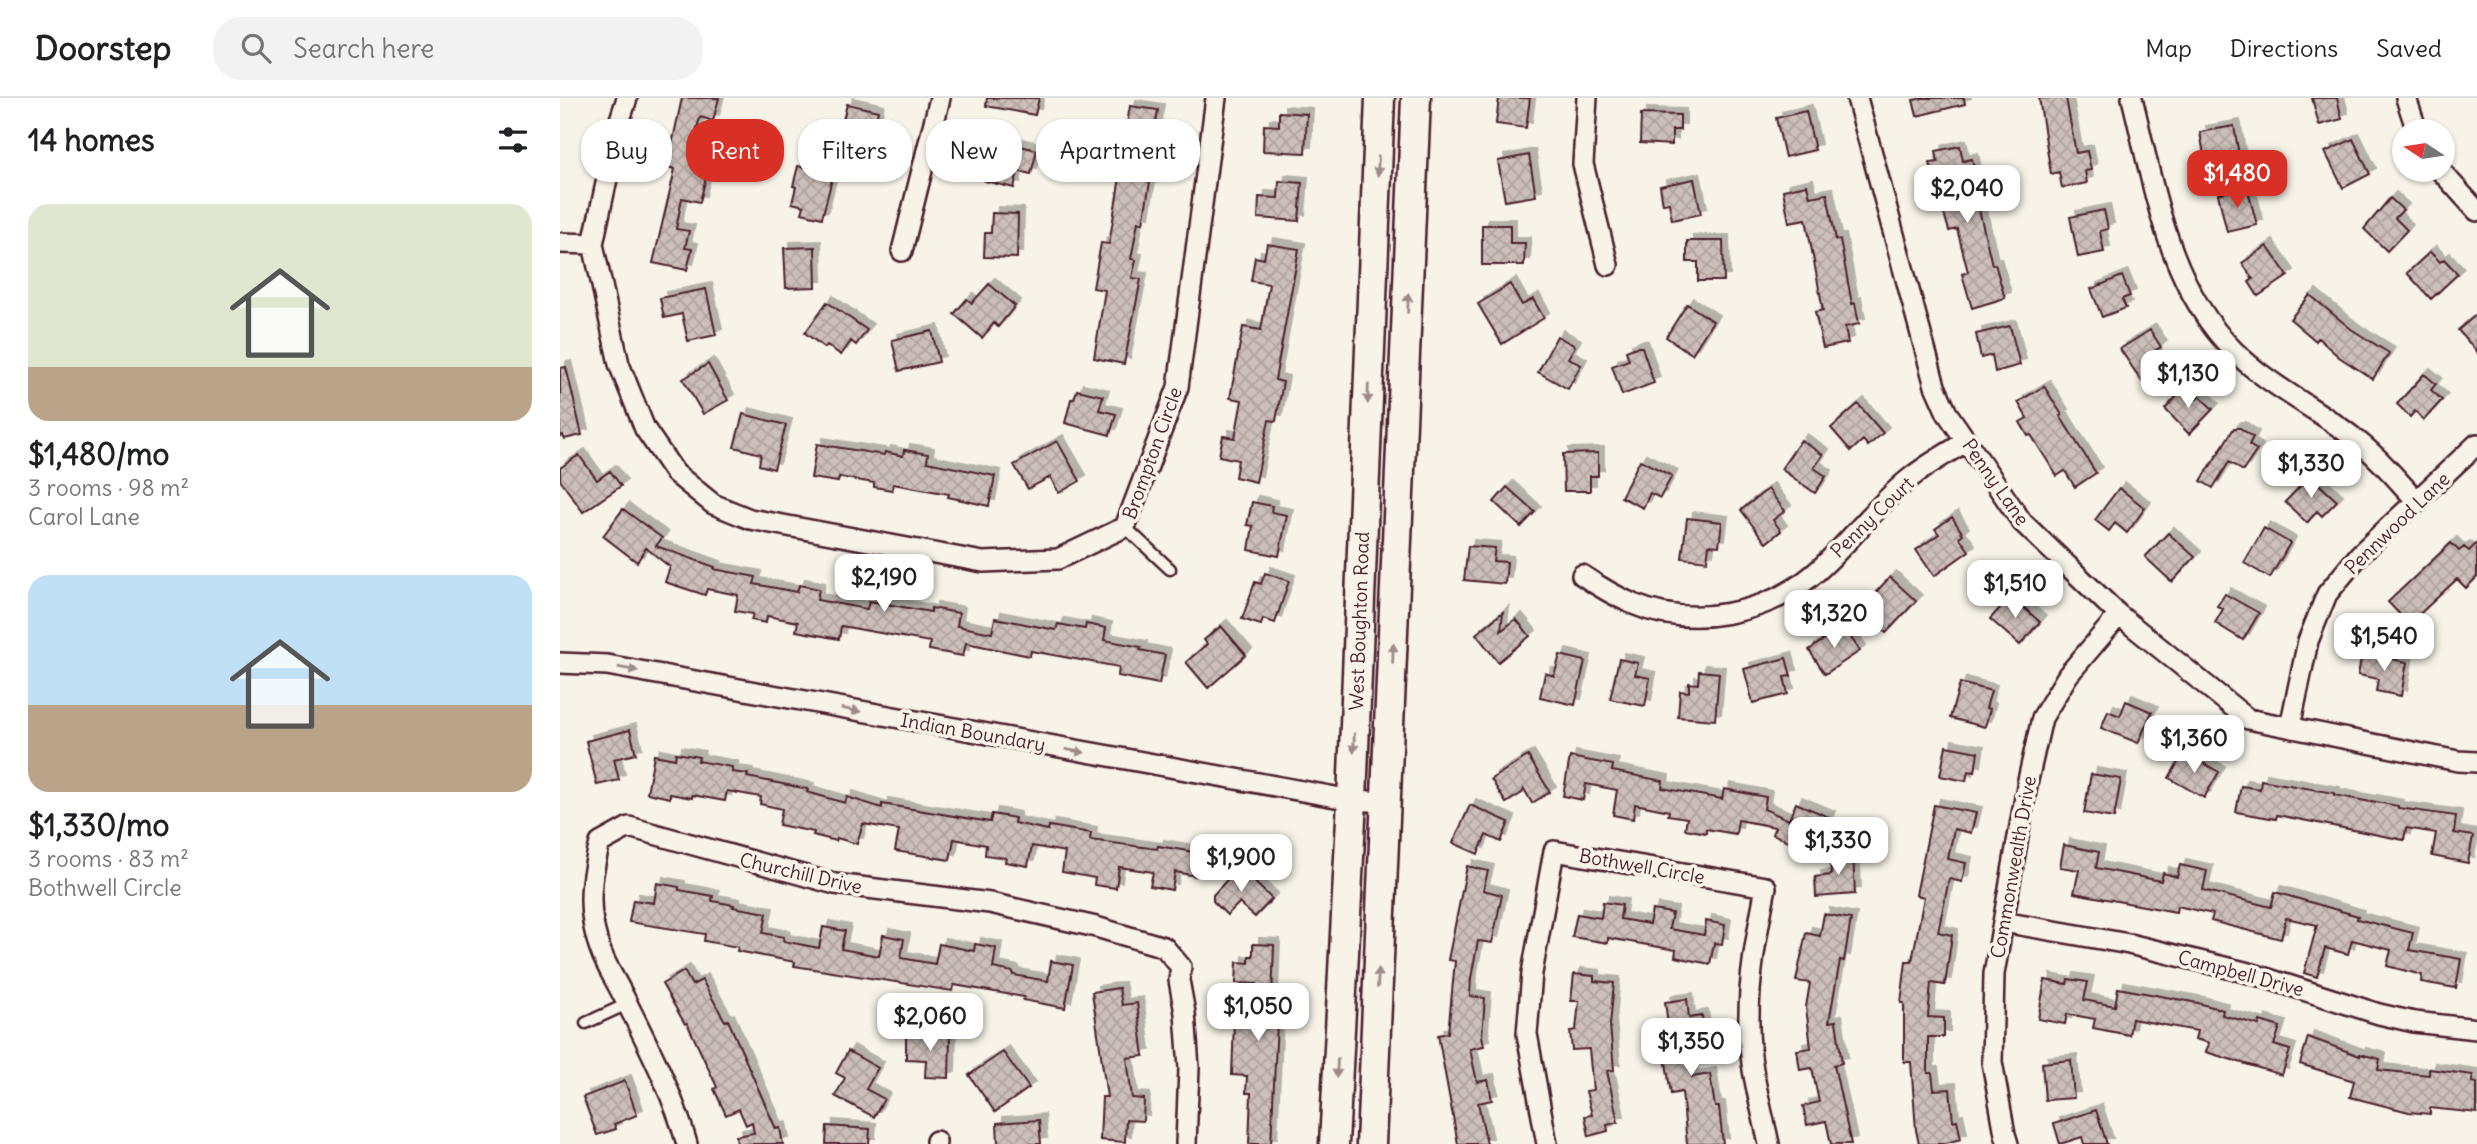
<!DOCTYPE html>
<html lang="en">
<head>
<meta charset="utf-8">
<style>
	body { margin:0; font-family:Delius,sans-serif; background:#f2f2f2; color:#202124; height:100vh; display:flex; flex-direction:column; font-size:26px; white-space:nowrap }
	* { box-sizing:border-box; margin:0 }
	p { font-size:23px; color:#757577 }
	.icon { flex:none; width:38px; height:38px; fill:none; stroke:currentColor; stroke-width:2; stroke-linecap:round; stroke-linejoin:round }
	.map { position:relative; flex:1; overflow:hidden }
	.details { display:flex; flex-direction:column; background:#fff; width:560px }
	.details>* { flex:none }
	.hud { position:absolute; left:21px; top:21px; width:665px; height:63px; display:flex; gap:14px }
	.needle { width:46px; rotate:282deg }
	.controls { position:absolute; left:1832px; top:21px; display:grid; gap:14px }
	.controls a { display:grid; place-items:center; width:63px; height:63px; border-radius:50%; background:#fff; box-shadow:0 2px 5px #0004; font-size:35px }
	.price { position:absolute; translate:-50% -60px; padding:0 16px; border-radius:14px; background:#fff; color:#222; font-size:23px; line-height:46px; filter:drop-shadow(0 2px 4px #0008) }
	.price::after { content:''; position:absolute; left:50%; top:42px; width:21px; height:16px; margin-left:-10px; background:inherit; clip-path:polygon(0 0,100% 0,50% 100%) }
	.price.active { background:#d93025; color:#fff }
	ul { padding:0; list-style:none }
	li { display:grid; align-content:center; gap:14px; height:371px; padding:0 28px }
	li span { display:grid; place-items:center; height:217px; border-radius:21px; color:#555 }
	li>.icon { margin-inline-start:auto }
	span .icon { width:126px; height:126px; fill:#fffc; stroke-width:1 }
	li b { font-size:30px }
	h2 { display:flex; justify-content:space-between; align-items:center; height:84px; padding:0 28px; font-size:30px }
	.chip { padding:0 24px; border-radius:28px; background:#fff; box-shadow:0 2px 5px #0004; font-size:24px; line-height:63px }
	.chip.active { background:#d93025; color:#fff }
	header { display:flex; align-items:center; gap:42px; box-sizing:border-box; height:98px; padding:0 35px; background:#fff; border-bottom:2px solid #e0e0e0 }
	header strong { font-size:33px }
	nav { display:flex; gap:38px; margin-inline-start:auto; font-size:24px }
	.search { width:490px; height:63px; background:#f2f2f2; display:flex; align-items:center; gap:18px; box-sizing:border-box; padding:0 24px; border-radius:28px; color:#757577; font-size:26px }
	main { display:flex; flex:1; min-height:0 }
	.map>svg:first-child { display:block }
	.building { fill:url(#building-cross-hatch); stroke:#4a1f2b; stroke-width:2; filter:url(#shadow) }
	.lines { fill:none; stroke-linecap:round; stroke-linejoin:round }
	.lane-casing { stroke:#4a1f2b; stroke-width:15 }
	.street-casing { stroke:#4a1f2b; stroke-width:24 }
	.secondary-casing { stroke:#4a1f2b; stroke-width:33 }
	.lane { stroke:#f7f3e8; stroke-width:10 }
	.street { stroke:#f7f3e8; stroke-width:19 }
	.secondary { stroke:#f7f3e8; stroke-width:28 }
	.oneway { fill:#a0898a }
	.labels { text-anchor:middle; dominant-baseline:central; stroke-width:7; stroke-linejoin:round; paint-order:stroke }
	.street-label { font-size:19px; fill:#4a1f2b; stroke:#f7f3e8 }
</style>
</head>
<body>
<header>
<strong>Doorstep</strong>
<div class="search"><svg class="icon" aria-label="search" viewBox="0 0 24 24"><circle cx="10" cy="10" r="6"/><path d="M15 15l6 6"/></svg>Search here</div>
<nav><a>Map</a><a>Directions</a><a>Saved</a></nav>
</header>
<main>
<section class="details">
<h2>14 homes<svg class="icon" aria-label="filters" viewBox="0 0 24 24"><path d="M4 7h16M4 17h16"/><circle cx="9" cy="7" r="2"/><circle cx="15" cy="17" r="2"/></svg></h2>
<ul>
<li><span style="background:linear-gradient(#dfe7d0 75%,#b9a48a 0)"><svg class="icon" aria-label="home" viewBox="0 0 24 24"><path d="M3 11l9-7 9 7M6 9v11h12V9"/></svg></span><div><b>$1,480/mo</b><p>3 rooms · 98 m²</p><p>Carol Lane</p></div></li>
<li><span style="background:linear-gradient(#bfe0f5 60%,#b9a48a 0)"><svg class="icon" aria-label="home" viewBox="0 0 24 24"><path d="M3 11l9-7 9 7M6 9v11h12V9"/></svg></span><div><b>$1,330/mo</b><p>3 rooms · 83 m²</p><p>Bothwell Circle</p></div></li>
</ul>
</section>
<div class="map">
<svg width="1917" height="1046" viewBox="0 0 1917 1046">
	<defs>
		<pattern id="building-cross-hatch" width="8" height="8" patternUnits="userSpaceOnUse" patternTransform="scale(1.75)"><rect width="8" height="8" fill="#ccbfb9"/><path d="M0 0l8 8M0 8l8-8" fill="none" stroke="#b1a49f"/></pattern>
		<filter id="shadow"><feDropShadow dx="6" dy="-6" stdDeviation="0" flood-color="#0004"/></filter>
	</defs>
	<rect width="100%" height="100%" fill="#f7f3e8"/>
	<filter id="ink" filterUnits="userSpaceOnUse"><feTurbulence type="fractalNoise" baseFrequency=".0143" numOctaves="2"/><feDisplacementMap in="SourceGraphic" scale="14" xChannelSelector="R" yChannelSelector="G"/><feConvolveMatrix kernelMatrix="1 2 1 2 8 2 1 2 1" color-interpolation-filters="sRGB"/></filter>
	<g filter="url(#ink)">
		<path class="building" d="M122,0H159L153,23L140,19L130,58L146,62L143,78L146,79L140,104L122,100L116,131L129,133L125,150L132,151L127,172L93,165L115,71L107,69Z
			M427,0H479L475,17L426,8Z
			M939,0H970L966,30L936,26Z
			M1363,0H1404L1405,6L1357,18L1353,2Z
			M1479,0H1506L1516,55L1527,53L1531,72L1525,73L1527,85L1502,90L1499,74L1491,76Z
			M1752,0H1777L1782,21L1759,27Z
			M287,6L318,13L313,35L319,36L313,62L293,58L294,51L277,47Z
			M570,8L598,12L587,83L590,84L583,125L578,124L571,161L576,162L572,180L581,181L564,266L534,260L545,192L533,190L541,145L549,146L560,79L565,80L571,39L565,38Z
			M1246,13L1255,52L1225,59L1216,20Z
			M719,14L747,16L745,55L703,53L704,27L719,28Z
			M1081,16L1120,17V32H1112V47L1080,45Z
			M1674,28L1680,63L1646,69L1640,34Z
			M1793,41L1810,76L1783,90L1765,54Z
			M434,42L477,52L471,76L458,73L454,90L425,83Z
			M1400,48L1403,63L1412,61L1415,76L1411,77L1432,167L1435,166L1445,200L1412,210L1402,176L1408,174L1397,131L1389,133L1370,65L1378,64L1376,53Z
			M969,57L976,98L945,103L938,63Z
			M238,68L273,77L262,120L242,115L244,108L232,105L236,89L233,88Z
			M1134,81L1141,116L1112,122L1109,105L1103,106L1100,88Z
			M719,83L742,85L739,123L698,120L699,99L718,100Z
			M1247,87L1250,99L1267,96L1276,142H1280L1292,206L1295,205L1299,226L1285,229L1288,245L1263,250L1255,214L1263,212L1246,121L1229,124L1223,92Z
			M1687,89L1697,127L1667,134L1658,96Z
			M1830,100L1843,112L1835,120L1847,132L1827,153L1804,131Z
			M1544,112L1548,131L1540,133L1544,154L1518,159L1510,119Z
			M432,115L458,116L457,160L424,159L425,135H431Z
			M922,127H950V145H965L964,167H922Z
			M1127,143H1163L1164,183H1138V164H1127Z
			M707,146L739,151L715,282L723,284L716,323L709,322L696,384L675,379L678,362L659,358L663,338L675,340L682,302L670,300L683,229L701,232L709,186L691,183L695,159L704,161Z
			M1707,148L1728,178L1698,198L1689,184L1693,181L1682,165Z
			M255,149L256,189L226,190L224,150Z
			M1870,154L1880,164L1884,161L1898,176L1871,201L1847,175Z
			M1562,178L1570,198L1562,201L1566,210L1542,219L1531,191Z
			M429,186L455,208L438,229L434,225L422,240L394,216L407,201L412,205Z
			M950,186L962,207L973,201L984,220L942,246L918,206Z
			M146,191L156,237L128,243L122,216L104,220L100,200Z
			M1750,197L1791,231L1829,255L1813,281L1779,259L1758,240L1756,243L1730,221Z
			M267,204L307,232L296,247L291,243L281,257L267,247L265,250L245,235Z
			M1127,206L1153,223L1132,256L1106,239Z
			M1917,216V254L1898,232Z
			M1450,228L1460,267L1435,274L1432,257L1421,260L1416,236Z
			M1590,232L1601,249L1593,254L1604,271L1583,285L1560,251Z
			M372,233L379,264L339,273L332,242Z
			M997,238L1015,248L1008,260L1021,267L1008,291L978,274Z
			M1076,249H1082L1094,285L1062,297L1052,268L1069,262L1066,253Z
			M148,266L168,302L143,316L123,281Z
			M6,269L22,337L4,341L3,337L0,338V270Z
			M1864,276L1876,286L1871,292L1882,302L1864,322L1855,313L1850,319L1837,306Z
			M1484,288L1502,317L1500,318L1536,375L1515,389L1505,373L1497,378L1471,337L1468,338L1460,324L1467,320L1458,304Z
			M1625,289L1637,301L1639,298L1653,311L1629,336L1605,311Z
			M517,292L543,298L539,312L556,316L550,337L505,325L511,301H514Z
			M1298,306L1323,335L1308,348L1303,342L1291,353L1271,330Z
			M183,316L226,327L214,371L199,367L201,356L174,349Z
			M1674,330H1680L1693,339L1689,347L1697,352L1683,373L1669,364L1653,390L1641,383Z
			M1241,342L1263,357L1254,370L1266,378L1255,395L1221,371Z
			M497,343L520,383L499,395L490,379L468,391L454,367Z
			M257,346L324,357L325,354L343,358L344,352L368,356L367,364L435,378L429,408L388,399L389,396L333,386L332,392L314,389V385L279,379L278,384L251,380Z
			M1038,355V378H1030V393H1004L1003,356Z
			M19,357L37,382L50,373L61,388L23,414L0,382V370Z
			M1080,362L1112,378L1100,400L1090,395L1083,410L1061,399Z
			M1750,378L1777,403L1762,418L1757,413L1747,425L1725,404Z
			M947,389L975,414L961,429L934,404Z
			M1559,390L1585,410L1567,435L1555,425L1549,433L1535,422Z
			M1208,391L1225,413L1213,422L1221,433L1206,445L1181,412Z
			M692,404L712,408L711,414L727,417L719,458L689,452L693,428L687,427Z
			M63,411L102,440L96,448L155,469L154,471L196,479L194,486L237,494L239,487L259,491L257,502L307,511L309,503L371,514V510L399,515L397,528L432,535L435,520L496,532L498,526L525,531L526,526L546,530L544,542L581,549L580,552L605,557L599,586L558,578L559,569L471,553L470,558L406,545L403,558L369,552L370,544L281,528L279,541L236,533L238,524L207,518L206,525L191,522L193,516L175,513L178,497L147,491L145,497L105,484L110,469L86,450L77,464L43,438Z
			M1392,419L1403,436L1399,439L1409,453L1374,478L1356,452L1379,436L1375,431Z
			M1127,420L1162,424L1159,448L1149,447L1147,463L1122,460Z
			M1704,430L1730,445L1710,480L1684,465Z
			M1608,435L1635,459L1612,484L1585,459Z
			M1891,445L1899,453L1904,449L1909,453L1917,445V479L1906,490L1897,481L1849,526L1828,504Z
			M908,448L935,450L933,463L947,464L945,486L904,482Z
			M705,475L729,483L715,525L703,521L701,527L682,521L695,484L701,486Z
			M1330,479L1356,503L1326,535L1307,517L1322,500L1316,494Z
			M1665,496L1699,515L1683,542L1655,525L1663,511L1657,508Z
			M1451,498L1480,524L1460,547L1430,521Z
			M943,514L941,533L956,521L970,538L938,564L916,536Z
			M661,528L686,557L648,590L626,564L647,546L644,542Z
			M1283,528L1300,553L1265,576L1249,552Z
			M1802,555L1847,564L1841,598L1816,593L1818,581L1798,577Z
			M1000,557L1025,563L1015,607L980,599L985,575L994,578Z
			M1226,560L1231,578L1224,579L1228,596L1193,605L1184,571Z
			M1059,561L1078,565L1075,577L1090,580L1085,608L1050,601Z
			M1139,573L1159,575L1155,622L1118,619L1120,593L1129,594V585L1138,586Z
			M1400,585L1431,593L1426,610L1430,611L1425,629L1390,620Z
			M1566,603L1592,614L1578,645L1541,630L1548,613L1560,618Z
			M70,632L76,656L54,661L59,682L37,687L26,643Z
			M1386,648L1418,654L1415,674L1408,673L1406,683L1380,678Z
			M1624,654L1659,674L1644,700L1609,680Z
			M116,655L139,659L138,663L172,669V674L188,676L187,679L248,691L247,694L285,705L287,699L322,710V706L430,724L432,716L455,720L454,725L488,732L489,728L531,735L530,742L597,751L598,748L640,755L636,778L615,774L612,792L590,788L593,774L559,769L556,790L534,787L535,780L502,774L505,754L472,748L468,768L445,764L446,760L425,757L426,747L394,741L390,762L335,753L339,732L303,726L297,746L277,740L276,743L253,737L254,734L219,727L222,711L200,706L201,699L167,693L165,703L132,697V700L110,696V700L87,695L94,657L115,661Z
			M968,658L990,694L972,705L964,691L962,695L946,705L931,681Z
			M1010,659L1053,667L1052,673L1103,683L1102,690L1162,701L1164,691L1206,699L1204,711L1229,722L1236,705L1269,719L1259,742L1235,733L1230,744L1212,736L1215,729L1178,722L1176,736L1146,731V735L1125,731L1127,720L1108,717L1109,713L1075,706L1073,721L1053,717L1057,692L1026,686L1023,702L1003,698Z
			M1531,676L1561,681L1554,720L1524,715Z
			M1701,682L1774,695V697L1811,704V703L1838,708V710L1896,718L1894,735L1913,738L1908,765L1872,758L1876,735L1846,730L1844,742L1717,717L1716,721L1676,714L1681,688L1700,691Z
			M910,707L949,724L941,744L926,737L918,756L893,745Z
			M1374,707L1416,715L1411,735L1394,731L1388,761L1406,765L1402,784L1389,781L1378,834L1392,837L1385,887L1371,885L1368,919L1384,920V939H1368V975H1372L1374,992L1390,991L1393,1023L1397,1022L1401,1041L1382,1046H1359L1356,1032L1351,964H1344V905H1341L1346,863H1352L1364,799L1356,797Z
			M1504,747L1539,754L1536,770L1601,783L1603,775L1617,779L1620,767L1647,773L1643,792L1711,809L1715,794L1798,818L1797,821L1853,835L1849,852L1901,861L1896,890L1861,884L1862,877L1827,868L1831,852L1792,842L1788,856L1765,850L1757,879L1744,875L1757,827L1726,820L1721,841L1651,823L1653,816L1617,808L1616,814L1514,795L1519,772L1500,769Z
			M1293,754L1295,796L1256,799L1255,779L1271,777L1270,756Z
			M907,768L928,773L923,792L942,797L932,845L918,843L911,880L910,898L925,900L922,938L924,948L910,951L917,984L928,982L932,1002L918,1005L927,1046H898L878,937L888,935L895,863L888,862Z
			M679,769L712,801L695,819L679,805L667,817L653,803V797Z
			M97,785L119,789V792L153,798L152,803L174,807L173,809L207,815L203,835L224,839L223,843L259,850L263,829L285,833L281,851L319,858L323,837L344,841L341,860L375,866L379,846L414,853L415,846L436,850L433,870L453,874V877L488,883L491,863L513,867L505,910L463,902L464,899L394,887L392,893L234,868L235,864L177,853L178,849L144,843L145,836L69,824L73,802L94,805Z
			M1043,804L1062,807L1060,821L1089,826L1092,812L1112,815L1109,831L1144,837L1146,823L1165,827L1162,846L1154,845L1150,866L1115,859L1116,852L1048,840V845L1012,839L1017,816L1041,820Z
			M1264,816L1291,821L1284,863L1280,862L1269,924L1276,923L1282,965L1274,967L1291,1046H1271L1266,1023L1247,1027L1243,1008L1259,1004L1252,970L1240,972L1237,952L1251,950L1246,909L1250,885L1236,883L1246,835L1260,838Z
			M693,846L714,847L712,903L718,904L711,1046H689L691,995H686L687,978L672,977L674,923L695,924L697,886L676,885L677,864L689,865V858H693Z
			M124,873L132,887L142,882L165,923L168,922L216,1031L220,1030L223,1046H177L176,1038L194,1035L192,1024L186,1027L179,1011L166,1017L154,991L157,989L127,925L125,926L102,886Z
			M1014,876L1034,878V883L1054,885L1050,927L1054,972L1047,973L1058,1024L1047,1027L1048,1033L1029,1038L1025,1018L1032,1017L1026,993L1033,992L1029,951L1012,952L1010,933L1016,932L1019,903H1011Z
			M1508,881L1528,884L1524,902L1555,908L1558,890L1638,905L1663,912L1662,917L1699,927L1700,923L1720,929L1714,947L1730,952L1722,977L1646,954L1649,945L1635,941L1637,933L1572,921L1569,937L1533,930L1535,921L1507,916L1505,926L1478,921L1485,882L1507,886Z
			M559,890L562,907L577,905L584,958L567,960L572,1000L584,1001L583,1023L566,1022L565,1044L540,1042L542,999H547L532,894Z
			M1127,901L1129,920L1142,918L1145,939L1126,941L1132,979L1150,976L1155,1009H1159L1163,1046H1127L1122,994L1111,996L1105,959L1112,958L1105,904Z
			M346,935L390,937L389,980L365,979L366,962L346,961Z
			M1748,939L1800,958V956L1820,961L1818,972L1869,977V971L1913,977L1912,984L1917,985V1015L1870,1010V1016L1849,1014L1790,999L1794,983L1740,966Z
			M288,953L318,970L306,991L324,1001L314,1019L275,998L285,980L276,975Z
			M443,954L469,990L435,1014L409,977Z
			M1511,962L1514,1000L1485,1002L1482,965Z
			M65,983L77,1017L54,1026L56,1031L37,1037L23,999Z
			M1536,1012L1547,1046H1524L1522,1039L1500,1046L1494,1026Z
			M479,1022L481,1046H438L437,1025Z
			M267,1028L310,1031L309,1046H266Z"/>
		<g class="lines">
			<g class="lane-casing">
				<path id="lane" d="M565,429L610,471
					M26,925L67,906"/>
			</g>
			<g class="street-casing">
				<path id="street" d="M67,0L59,25L33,146L59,266L85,331L115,375L153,406L190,421L423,464L498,461L565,429L618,289L656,0
					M1027,0L1023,66L1048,167
					M1297,0L1375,288L1387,315L1462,424L1559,517L1688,621L1898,663L1917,664
					M1572,0C1594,88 1607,186 1674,253C1709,288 1755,309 1794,340C1818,358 1837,382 1858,404
					M1846,0L1857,33
					M1880,72L1917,113
					M0,145L33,146
					M342,153L380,0
					M1022,477C1038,488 1055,498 1073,506C1131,531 1207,516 1254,476C1288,447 1314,409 1349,381C1367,366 1388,355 1407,343
					M0,565L47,567L792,702L827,704
					M1730,629L1748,543L1767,496L1800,456L1917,346
					M1443,824L1569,846L1693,876L1819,916L1854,924L1917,931
					M127,1046C113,996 89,949 66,903C51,873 39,859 33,824C28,797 33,771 40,745L69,729L275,786L430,805L536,829L604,849L621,869L619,882L625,915L629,970L626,1046
					M376,1046V1043
					M987,1046L967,936L972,875L994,753L1206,789C1197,835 1188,881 1189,928C1189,968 1201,1008 1209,1046
					M1448,1046L1445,1036L1432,964L1434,876L1468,682L1482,620L1508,577L1559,517"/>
			</g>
			<g class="secondary-casing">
				<path id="secondary" d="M774,1046L792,702L820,0
					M811,1046L856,0"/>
			</g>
			<use href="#lane" class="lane"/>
			<use href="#street" class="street"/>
			<use href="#secondary" class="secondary"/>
		</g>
		<defs><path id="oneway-solid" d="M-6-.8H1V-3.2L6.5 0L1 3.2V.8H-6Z" transform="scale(1.75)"/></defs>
		<g class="oneway">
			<use href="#oneway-solid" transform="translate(818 68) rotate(92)"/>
			<use href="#oneway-solid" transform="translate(848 205) rotate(-88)"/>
			<use href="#oneway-solid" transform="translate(808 296) rotate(92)"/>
			<use href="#oneway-solid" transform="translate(833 555) rotate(-88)"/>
			<use href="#oneway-solid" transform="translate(68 571) rotate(10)"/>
			<use href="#oneway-solid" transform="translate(291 612) rotate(10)"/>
			<use href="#oneway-solid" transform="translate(794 645) rotate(92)"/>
			<use href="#oneway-solid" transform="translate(515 653) rotate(10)"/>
			<use href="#oneway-solid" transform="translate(818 880) rotate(-87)"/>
			<use href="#oneway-solid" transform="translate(777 970) rotate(93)"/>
		</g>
	</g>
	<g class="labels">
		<g class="street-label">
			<text transform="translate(592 355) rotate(-70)">Brompton Circle</text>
			<text transform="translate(1436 384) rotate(55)">Penny Lane</text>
			<text transform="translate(1312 419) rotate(-44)">Penny Court</text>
			<text transform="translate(1837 425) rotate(-44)">Pennwood Lane</text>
			<text transform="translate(799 523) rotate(-88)">West Boughton Road</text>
			<text transform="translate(413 634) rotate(10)">Indian Boundary</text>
			<text transform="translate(1082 768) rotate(10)">Bothwell Circle</text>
			<text transform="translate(1453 769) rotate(-80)">Commonwealth Drive</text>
			<text transform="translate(241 775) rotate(13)">Churchill Drive</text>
			<text transform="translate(1681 875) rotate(15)">Campbell Drive</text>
		</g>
	</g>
</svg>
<div class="controls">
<a><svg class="needle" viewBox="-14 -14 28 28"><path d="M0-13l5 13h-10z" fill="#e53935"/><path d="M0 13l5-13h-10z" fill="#757577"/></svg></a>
</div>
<b class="price active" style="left:1677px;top:112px">$1,480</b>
<b class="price" style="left:1407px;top:127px">$2,040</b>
<b class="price" style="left:1628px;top:312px">$1,130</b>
<b class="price" style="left:1751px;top:402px">$1,330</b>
<b class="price" style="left:324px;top:516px">$2,190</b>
<b class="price" style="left:1455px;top:522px">$1,510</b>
<b class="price" style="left:1274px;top:552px">$1,320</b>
<b class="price" style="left:1824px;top:575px">$1,540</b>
<b class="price" style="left:1634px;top:677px">$1,360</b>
<b class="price" style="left:1278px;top:779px">$1,330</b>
<b class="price" style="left:681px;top:796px">$1,900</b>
<b class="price" style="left:698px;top:945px">$1,050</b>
<b class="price" style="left:370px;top:955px">$2,060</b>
<b class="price" style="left:1131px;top:980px">$1,350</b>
<div class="hud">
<a class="chip">Buy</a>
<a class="chip active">Rent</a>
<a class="chip">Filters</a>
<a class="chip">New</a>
<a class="chip">Apartment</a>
</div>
</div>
</main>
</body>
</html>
